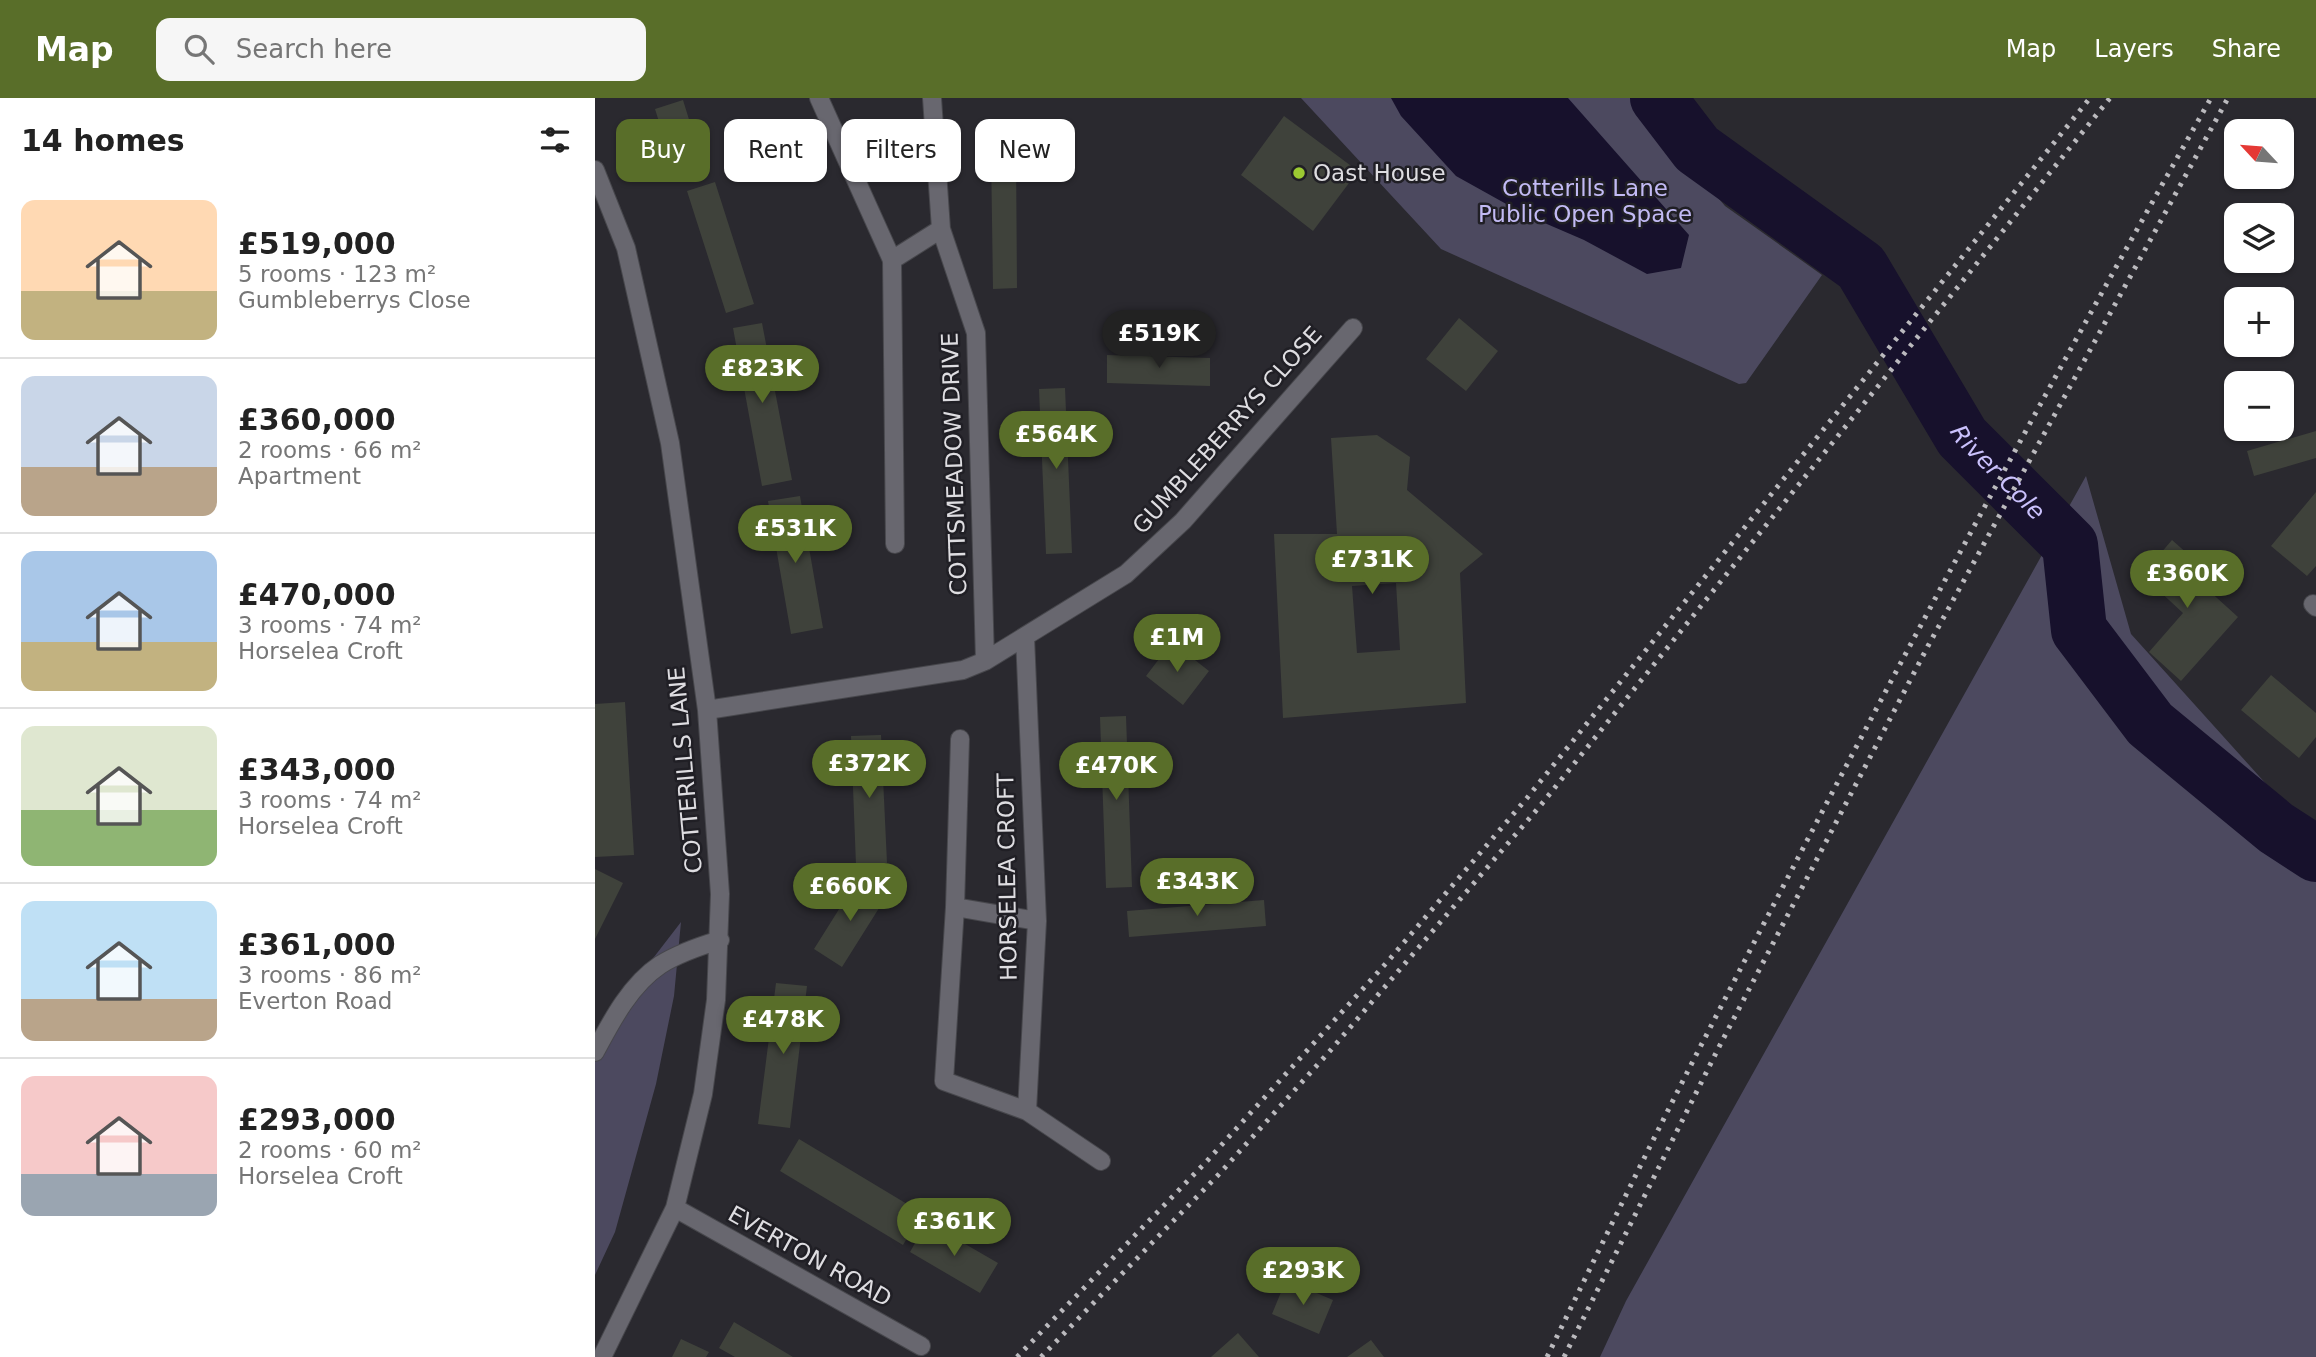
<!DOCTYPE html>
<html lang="en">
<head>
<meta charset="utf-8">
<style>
	body { margin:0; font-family:"DejaVu Sans",sans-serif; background:#f6f6f6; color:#222; height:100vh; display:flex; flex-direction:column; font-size:26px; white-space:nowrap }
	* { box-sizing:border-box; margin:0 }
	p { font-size:23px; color:#767676 }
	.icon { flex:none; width:38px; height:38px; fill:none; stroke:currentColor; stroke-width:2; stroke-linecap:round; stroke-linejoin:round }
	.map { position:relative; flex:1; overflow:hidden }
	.panel { display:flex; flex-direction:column; background:#fff; width:595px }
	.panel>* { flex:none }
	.guide { position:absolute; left:21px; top:21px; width:665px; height:63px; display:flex; gap:14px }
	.needle { width:46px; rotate:296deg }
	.buttons { position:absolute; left:1629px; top:21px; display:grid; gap:14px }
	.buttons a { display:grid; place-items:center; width:70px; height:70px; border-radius:14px; background:#fff; box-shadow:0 2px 5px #0004; font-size:35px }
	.price { position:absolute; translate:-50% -60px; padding:0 16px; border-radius:24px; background:#596e29; color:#fff; font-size:23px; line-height:46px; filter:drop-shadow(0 2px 4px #0008) }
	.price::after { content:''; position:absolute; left:50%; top:42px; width:21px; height:16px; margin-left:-10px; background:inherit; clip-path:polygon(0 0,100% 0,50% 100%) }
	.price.on { background:#222; color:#fff }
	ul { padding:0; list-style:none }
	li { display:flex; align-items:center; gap:21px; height:175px; padding:0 21px }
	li+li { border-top:2px solid #e0e0e0 }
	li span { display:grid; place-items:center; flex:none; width:196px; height:140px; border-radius:14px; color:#555 }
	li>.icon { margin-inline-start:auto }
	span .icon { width:84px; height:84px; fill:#fffc; stroke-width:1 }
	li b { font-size:30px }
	h2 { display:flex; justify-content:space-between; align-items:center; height:84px; padding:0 21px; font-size:30px }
	.tag { padding:0 24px; border-radius:14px; background:#fff; box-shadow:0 2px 5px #0004; font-size:24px; line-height:63px }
	.tag.on { background:#596e29; color:#fff }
	header { display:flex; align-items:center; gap:42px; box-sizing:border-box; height:98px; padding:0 35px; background:#596e29; color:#fff }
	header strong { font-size:33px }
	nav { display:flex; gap:38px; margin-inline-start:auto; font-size:24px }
	.search { width:490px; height:63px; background:#f6f6f6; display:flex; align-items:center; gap:18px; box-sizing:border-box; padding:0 24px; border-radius:14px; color:#767676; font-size:26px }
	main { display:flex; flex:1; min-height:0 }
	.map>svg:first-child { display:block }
	.green { fill:#4c495f }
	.water { fill:#17112c }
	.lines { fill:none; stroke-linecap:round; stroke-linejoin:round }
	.river { stroke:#17112c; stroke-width:56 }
	.building { fill:#3f423b; fill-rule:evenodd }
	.minor-casing { stroke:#47474c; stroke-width:20 }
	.minor { stroke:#68676f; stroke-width:18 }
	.rail { stroke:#bbbabe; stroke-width:5; stroke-dasharray:3.5 7; stroke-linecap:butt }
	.poi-dot { fill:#9cca32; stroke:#201f25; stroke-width:2.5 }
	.labels { text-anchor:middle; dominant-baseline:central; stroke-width:5; stroke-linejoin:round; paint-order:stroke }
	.poi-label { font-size:23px; fill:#dedde1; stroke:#201f25; text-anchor:start }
	.park-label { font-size:23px; fill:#c2baf4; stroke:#201f25 }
	.street-label { font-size:23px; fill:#dedde1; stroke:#201f25 }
	.water-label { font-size:24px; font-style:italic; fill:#cac1fc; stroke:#201f25 }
</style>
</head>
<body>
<header>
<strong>Map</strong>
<div class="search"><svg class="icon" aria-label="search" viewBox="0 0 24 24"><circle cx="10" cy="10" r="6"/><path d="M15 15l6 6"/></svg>Search here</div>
<nav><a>Map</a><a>Layers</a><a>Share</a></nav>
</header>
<main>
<section class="panel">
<h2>14 homes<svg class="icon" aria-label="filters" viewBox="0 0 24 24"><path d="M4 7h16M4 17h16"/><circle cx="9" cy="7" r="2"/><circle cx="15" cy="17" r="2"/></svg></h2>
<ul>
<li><span style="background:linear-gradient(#ffd9b3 65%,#c2b280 0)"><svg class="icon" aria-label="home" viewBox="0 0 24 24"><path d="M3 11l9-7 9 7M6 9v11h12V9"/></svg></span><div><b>£519,000</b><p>5 rooms · 123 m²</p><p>Gumbleberrys Close</p></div></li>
<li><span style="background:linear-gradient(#c9d6e8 65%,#b9a48a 0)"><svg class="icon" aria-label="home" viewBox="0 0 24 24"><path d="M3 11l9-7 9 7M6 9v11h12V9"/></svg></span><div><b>£360,000</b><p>2 rooms · 66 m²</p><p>Apartment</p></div></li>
<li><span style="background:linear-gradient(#a9c7e8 65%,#c2b280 0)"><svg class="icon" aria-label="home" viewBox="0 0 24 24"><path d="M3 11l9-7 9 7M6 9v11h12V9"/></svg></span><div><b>£470,000</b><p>3 rooms · 74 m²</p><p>Horselea Croft</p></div></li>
<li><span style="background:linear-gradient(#dfe7d0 60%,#8fb573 0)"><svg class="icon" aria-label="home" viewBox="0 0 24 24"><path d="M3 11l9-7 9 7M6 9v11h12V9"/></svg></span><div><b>£343,000</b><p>3 rooms · 74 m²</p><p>Horselea Croft</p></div></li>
<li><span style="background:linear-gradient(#bfe0f5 70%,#b9a48a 0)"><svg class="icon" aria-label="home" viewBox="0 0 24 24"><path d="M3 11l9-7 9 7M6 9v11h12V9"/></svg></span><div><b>£361,000</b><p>3 rooms · 86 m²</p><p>Everton Road</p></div></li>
<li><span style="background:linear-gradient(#f6c9c9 70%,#9aa5b1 0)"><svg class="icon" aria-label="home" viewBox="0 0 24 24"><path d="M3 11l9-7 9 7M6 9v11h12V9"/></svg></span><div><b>£293,000</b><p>2 rooms · 60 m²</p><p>Horselea Croft</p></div></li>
</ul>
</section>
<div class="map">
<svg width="1721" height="1259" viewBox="0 0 1721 1259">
	<rect width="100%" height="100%" fill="#2a292f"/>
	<path class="green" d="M706,0H1039L1130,108L1227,177L1151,285L1144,286L846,151Z
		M1491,378L1536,536L1691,708L1721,724V1259H1005L1031,1203Z
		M86,824L79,898L61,986L20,1134L0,1177V943L12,920Z"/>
	<path class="water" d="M796,0H973L1094,137L1086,170L1052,176L989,142L931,117L861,78L806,18Z"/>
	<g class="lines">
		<path class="river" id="s1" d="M1063,0L1102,51L1266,169L1367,339L1475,447L1484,532L1555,626L1681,730L1721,756"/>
	</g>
	<path class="building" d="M88,2L109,70L81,78L60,11Z
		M689,18L763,73L718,133L646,77Z
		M421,53L422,190L398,191L396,54Z
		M120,84L159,206L131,215L92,93Z
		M864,220L903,253L871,293L831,261Z
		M167,225L197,382L167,388L138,230Z
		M512,257L615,260V288L512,285Z
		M470,290L477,455L451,456L444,291Z
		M1721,333V360L1659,378L1652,353Z
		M782,337L815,359L812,392L888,456L865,475L871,605L688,620L679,436H742L736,340ZM801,485L805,552L762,555L757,488Z
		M1721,394V468L1712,478L1676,448Z
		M205,398L228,530L196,536L173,403Z
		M1577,442L1620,480L1611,490L1643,519L1586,583L1554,554L1588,515L1547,477Z
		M577,544L614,573L588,607L551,578Z
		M1676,577L1721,615V639L1704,660L1646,612Z
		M30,604L39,757L0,759V606Z
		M531,618L537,789L511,790L505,619Z
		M286,637L292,765L261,767L256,638Z
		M0,771L28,785L0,841Z
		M263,781L291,799L247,869L219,851Z
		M669,802L671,828L534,839L532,813Z
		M181,885L212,888L195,1030L163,1026Z
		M204,1041L327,1115L308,1147L185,1073Z
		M332,1124L403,1165L385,1195L315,1154Z
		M691,1182L738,1202L724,1236L677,1216Z
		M139,1224L198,1259H140L124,1250Z
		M643,1235L664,1259H616Z
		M86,1241L114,1254L111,1259H77Z
		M776,1242L789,1259H752Z"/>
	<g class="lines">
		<g class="minor-casing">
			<path id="minor" d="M224,0L297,162L346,131
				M337,0L346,131L381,235L390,563
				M0,72L31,150L75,345L112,612L125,796L121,902L108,996L80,1110L7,1259
				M297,162L300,446
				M1718,506L1721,509
				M430,539L442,823L432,1013L506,1063
				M112,612L368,572L390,563L531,476L588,423L758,230
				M365,641L360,809L442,823
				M360,809L349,983L432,1013
				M0,954C16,924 35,887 65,867C82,856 105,848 125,842
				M80,1110L326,1248"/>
		</g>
		<use href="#minor" class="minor"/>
		<path class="rail" d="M422,1259L612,1063L794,862L932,700L1495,0
			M446,1259L626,1074L734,954L945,708L1515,0
			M952,1259C1005,1150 1058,1040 1114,932C1275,618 1442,307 1616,0
			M969,1259L1125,947L1333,548L1633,0"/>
	</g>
	<circle class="poi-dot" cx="704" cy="75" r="7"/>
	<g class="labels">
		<g class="poi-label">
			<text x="718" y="75">Oast House</text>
		</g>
		<g class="park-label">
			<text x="990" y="90">Cotterills Lane<tspan x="990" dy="26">Public Open Space</tspan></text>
		</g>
		<g class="street-label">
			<text transform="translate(632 332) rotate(-48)">GUMBLEBERRYS CLOSE</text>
			<text transform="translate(359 366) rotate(-92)">COTTSMEADOW DRIVE</text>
			<text transform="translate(90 672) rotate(-95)">COTTERILLS LANE</text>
			<text transform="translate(412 779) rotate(-91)">HORSELEA CROFT</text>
			<text transform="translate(215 1158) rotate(29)">EVERTON ROAD</text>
		</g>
		<g class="water-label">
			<text stroke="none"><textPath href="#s1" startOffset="514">River Cole</textPath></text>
		</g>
	</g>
</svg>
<div class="buttons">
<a><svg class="needle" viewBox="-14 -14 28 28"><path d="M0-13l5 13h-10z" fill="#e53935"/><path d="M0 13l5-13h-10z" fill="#767676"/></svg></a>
<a><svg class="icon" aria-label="layers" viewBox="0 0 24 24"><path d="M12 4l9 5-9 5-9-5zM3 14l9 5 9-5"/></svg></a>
<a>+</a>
<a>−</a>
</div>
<b class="price on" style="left:564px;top:272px">£519K</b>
<b class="price" style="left:167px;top:307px">£823K</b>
<b class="price" style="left:461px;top:373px">£564K</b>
<b class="price" style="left:200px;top:467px">£531K</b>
<b class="price" style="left:777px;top:498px">£731K</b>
<b class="price" style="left:1592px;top:512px">£360K</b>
<b class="price" style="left:582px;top:576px">£1M</b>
<b class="price" style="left:274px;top:702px">£372K</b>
<b class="price" style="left:521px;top:704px">£470K</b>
<b class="price" style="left:602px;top:820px">£343K</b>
<b class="price" style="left:255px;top:825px">£660K</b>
<b class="price" style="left:188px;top:958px">£478K</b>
<b class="price" style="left:359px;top:1160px">£361K</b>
<b class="price" style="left:708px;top:1209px">£293K</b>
<div class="guide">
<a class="tag on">Buy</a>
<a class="tag">Rent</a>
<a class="tag">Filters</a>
<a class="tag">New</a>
</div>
</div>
</main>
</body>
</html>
